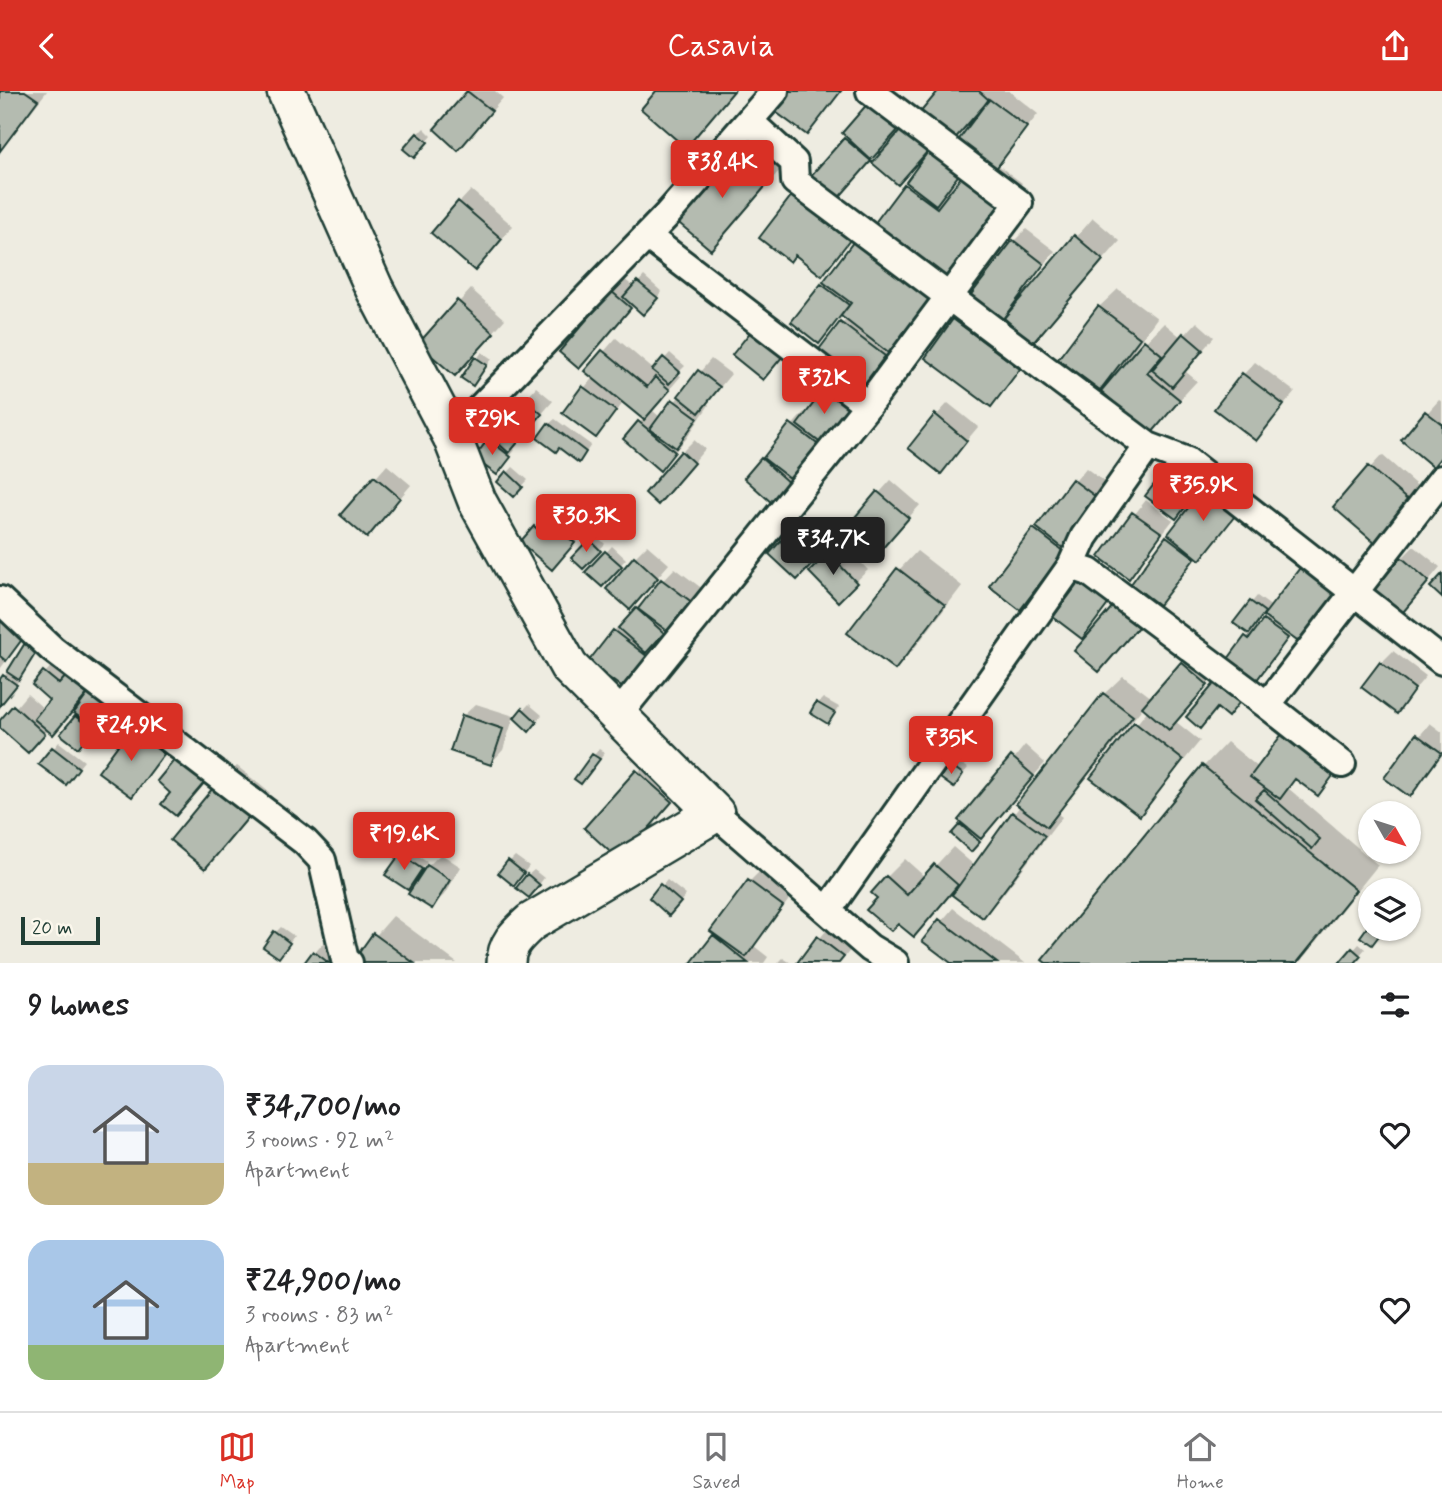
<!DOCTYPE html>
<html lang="en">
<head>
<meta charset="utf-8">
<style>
	body { margin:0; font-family:Mynerve,sans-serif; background:#f6f6f6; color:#202124; height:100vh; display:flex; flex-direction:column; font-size:26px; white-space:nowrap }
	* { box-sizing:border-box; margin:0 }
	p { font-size:23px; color:#757577 }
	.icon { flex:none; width:38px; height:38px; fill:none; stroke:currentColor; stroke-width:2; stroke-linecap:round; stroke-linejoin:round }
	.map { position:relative; height:872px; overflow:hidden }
	.panel { display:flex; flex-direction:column; background:#fff; flex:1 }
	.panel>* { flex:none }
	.needle { width:46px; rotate:129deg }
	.buttons { position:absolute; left:1358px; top:710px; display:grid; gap:14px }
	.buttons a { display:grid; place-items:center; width:63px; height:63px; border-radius:50%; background:#fff; box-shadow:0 2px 5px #0004; font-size:35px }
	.scale { position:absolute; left:21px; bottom:18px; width:79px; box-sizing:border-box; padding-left:7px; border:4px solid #1f3d34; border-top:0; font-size:19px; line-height:24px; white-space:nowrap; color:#1f3d34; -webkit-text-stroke:5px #fbf7ec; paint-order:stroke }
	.price { position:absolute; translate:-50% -60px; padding:0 16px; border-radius:7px; background:#d93025; color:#fff; font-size:23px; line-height:46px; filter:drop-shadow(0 2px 4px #0008) }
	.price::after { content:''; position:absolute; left:50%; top:42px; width:21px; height:16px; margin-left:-10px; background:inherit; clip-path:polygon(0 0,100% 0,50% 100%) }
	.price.current { background:#222; color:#fff }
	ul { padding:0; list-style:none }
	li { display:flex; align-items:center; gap:21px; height:175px; padding:0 28px }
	li span { display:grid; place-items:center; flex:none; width:196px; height:140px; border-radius:21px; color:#555 }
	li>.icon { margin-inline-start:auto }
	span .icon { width:84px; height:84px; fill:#fffc; stroke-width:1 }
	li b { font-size:30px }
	h2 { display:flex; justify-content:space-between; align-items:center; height:84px; padding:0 28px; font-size:30px }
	header { display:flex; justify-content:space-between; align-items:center; height:91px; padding:0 28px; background:#d93025; color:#fff; font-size:32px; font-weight:600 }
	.menu { display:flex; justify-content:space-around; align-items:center; height:98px; border-top:2px solid #e0e0e0; background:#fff; font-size:19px; color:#757577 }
	.menu a { display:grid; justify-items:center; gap:4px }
	.menu .current { color:#d93025 }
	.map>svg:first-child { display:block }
	.shadow { fill:#0003; fill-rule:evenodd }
	.building { fill:#b4bbb0; stroke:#1f3d34; stroke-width:2 }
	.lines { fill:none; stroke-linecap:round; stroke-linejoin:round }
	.street-casing { stroke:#1f3d34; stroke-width:32 }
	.secondary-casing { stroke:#1f3d34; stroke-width:42 }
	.street { stroke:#fbf7ec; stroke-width:26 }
	.secondary { stroke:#fbf7ec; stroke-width:37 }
</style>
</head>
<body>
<header><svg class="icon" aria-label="back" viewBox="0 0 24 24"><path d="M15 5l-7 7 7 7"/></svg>Casavia<svg class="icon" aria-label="share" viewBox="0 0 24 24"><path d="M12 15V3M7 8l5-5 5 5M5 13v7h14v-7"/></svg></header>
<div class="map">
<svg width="1442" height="872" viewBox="0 0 1442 872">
	<rect width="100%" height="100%" fill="#eeece1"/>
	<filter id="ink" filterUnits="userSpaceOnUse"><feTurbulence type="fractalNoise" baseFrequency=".0143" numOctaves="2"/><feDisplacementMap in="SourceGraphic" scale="14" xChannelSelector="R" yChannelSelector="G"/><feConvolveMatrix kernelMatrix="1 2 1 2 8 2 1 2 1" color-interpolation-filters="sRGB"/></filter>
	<g filter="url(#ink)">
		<path class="shadow" d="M0,0H47L0,61Z
			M469,0H495L503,7L470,45L436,38Z
			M790,0H842L807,42Z
			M941,0H1009L1038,23L998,74L1022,92L949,191L861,293L820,261L847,227L842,224L819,251L793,231L855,151L875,134L931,61L928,59L898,92L902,40L955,56L980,23ZM973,67L978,70L954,98L951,96Z
			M424,37L432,45L420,59L418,43Z
			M752,42L787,71L711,157L676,128Z
			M848,45L882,57L837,107L867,130L821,183L795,163L761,146Z
			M471,99L513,135L487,165L459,112Z
			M1093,127L1120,150L1033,249L1013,215L1002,226L1014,150L1026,138L1055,160L1019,207L1022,209Z
			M644,185L662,201L649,216L634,213L591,263L561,261L624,188L634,196Z
			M471,198L505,228L467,271L421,253Z
			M1118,198L1157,227L1132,261L1134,263L1164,232L1182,247L1197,231L1214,246L1185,280L1197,290L1151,340L1060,267L1099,216Z
			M973,211L1037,258L991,314L955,229Z
			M616,247L654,279L670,262L685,275L677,283L681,285L652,319L661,327L711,268L731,283L707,312L709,314L686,348L660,377L626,348L644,327L624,311L596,345L565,321L594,285L587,280Z
			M482,261L492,268L473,293L463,287Z
			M1255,271L1295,301L1256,348L1243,284Z
			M536,296L553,310L512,357L515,359L502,376L489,349Z
			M861,302L785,398L762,369L804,321L807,324Z
			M1439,309L1442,311V364L1403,349Z
			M948,312L978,336L940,381L936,325Z
			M555,328L591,354L584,364L559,355L549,333Z
			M694,349L705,358L670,399L682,361Z
			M1382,364L1422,399L1376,450L1370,377Z
			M387,374L411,394L379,432L343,424Z
			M1170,375L1211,384L1176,426Z
			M513,376L528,389L514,404L499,391Z
			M1086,377L1111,396L1075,448L1020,517L1035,439Z
			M891,389L920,414L893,444L852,432Z
			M1249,408L1212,454L1200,466L1198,464L1159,512L1167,446Z
			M1146,409L1173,429L1129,485L1101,466Z
			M567,422L586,439L564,464L522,451L547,423L557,432Z
			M807,425L833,449L809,475L794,437Z
			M595,443L605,453L583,476L573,466Z
			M841,451L868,479L838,508L811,481Z
			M647,454L669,473L642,504L635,466Z
			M612,455L626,468L602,494L588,481Z
			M1414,455L1440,476L1411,511L1402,467Z
			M1322,456L1360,485L1292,544L1256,587L1230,567L1250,542L1236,531L1257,505L1272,516ZM1264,523L1268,526L1261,535L1257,532Z
			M917,460L962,495L913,559L895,577L899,479Z
			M675,477L704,499L656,550L659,553L636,584L614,540Z
			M1081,492L1120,499L1082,546Z
			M0,527L37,529L0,578Z
			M32,548L41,554L21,587L0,613V591Z
			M1194,560L1219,580L1175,630L1200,650L1140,723L1093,687L1148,619L1144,615L1058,723L1062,726L1001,806L983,824L952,802L914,843L879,807L887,786L905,768L925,786L953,756L975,775L1104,603L1123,585L1152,607Z
			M1393,560L1426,585L1397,620L1381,572Z
			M57,569L99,589L88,602L90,604L136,614L109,646L94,635L83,649L76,626L83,612L81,610L40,647L0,635L27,603L44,618L52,608L34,594Z
			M823,607L839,616L828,631L818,612Z
			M476,613L514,625L503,659L491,672L463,625Z
			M529,613L542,624L529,638L516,627Z
			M143,627L175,650L132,704L131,639Z
			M1430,632L1442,641V664L1410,704L1386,687Z
			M59,651L84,670L71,686L41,673Z
			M1227,651L1259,677L1346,669L1318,702L1297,687L1288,697L1378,774L1299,872H1049L1045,869L1204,675Z
			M1025,654L1045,672L971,758L954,743Z
			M599,658L605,662L581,691L576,687Z
			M656,662L689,692L639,749L586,737Z
			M956,669L968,677L954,694L951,675Z
			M237,675L270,702L205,776L219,693Z
			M407,758L427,771L408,797L388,783Z
			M441,763L461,776L444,804L431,816L428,775Z
			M515,765L529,775L520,787L509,771Z
			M762,778L794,802L754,855L768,866L764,872H693L717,842L750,790Z
			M534,779L544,787L535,799L528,784Z
			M667,789L686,804L675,817L662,795Z
			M953,817L1025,872H954L925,850Z
			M393,825L457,872H367L358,865Z
			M831,834L855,853L840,872H799Z
			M281,836L294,845L284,859L276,841Z
			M326,849L350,867L346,872H306Z
			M1359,853L1365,858L1353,872H1342Z
			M783,867L791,872H778Z"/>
		<path class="building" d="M0,0H25L38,9L0,60Z
			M467,0L492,20L458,60L434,38Z
			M656,0H734L686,57L641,18Z
			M788,0H841L807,44L773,19Z
			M938,0H979L989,9L952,51L919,23Z
			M989,8L1027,36L992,83L954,55Z
			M869,11L899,38L871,69L842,42Z
			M901,39L927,61L898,94L872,72Z
			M417,42L428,51L414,67L403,58Z
			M844,47L871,70L835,111L808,88Z
			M930,58L960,82L936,114L906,91Z
			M733,59L770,90L711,159L674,128Z
			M965,81L1005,111L947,188L874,133L904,93L937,117Z
			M792,104L850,149L822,185L795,164L790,171L759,147Z
			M458,110L502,148L475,180L431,142Z
			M1074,144L1103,169L1033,252L1004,227Z
			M1013,149L1044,173L1002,229L970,205Z
			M854,150L932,210L891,264L841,225L851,212L823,191Z
			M637,190L658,207L643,224L623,206Z
			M821,193L849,214L819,253L791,231Z
			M611,200L631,217L579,278L559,261Z
			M457,209L494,242L455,285L418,253Z
			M1098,215L1140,247L1100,299L1058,268Z
			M953,228L1020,278L991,316L925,267Z
			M840,231L885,265L862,296L817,261Z
			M752,239L783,265L763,289L732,264Z
			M1183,242L1203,259L1172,296L1152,279Z
			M1144,249L1162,264L1147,282L1180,309L1151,343L1101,300Z
			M602,259L647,296L655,286L670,299L644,329L584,280Z
			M475,266L487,274L473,295L461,287Z
			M663,266L680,281L669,293L652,279Z
			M698,279L720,296L699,322L678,305Z
			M1242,282L1284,314L1256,350L1214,318Z
			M582,295L616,320L596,347L562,322Z
			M826,296L850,315L822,353L797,334Z
			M523,307L542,323L509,362L490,345Z
			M672,308L698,327L676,357L650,338Z
			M1425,320L1442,333V365L1433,376L1401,349Z
			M935,323L967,350L941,383L908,357Z
			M638,330L675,361L660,380L623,348Z
			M548,332L586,361L579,372L559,357L556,361L537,347Z
			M790,332L821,356L794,391L763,367Z
			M488,348L511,366L497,384L474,367Z
			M681,360L694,372L658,414L645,402Z
			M761,367L790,393L773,413L744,387Z
			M1169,374L1200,397L1176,428L1145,405Z
			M1368,375L1411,412L1376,453L1333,416Z
			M506,380L523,396L514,406L497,391Z
			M374,385L400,407L367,447L340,424Z
			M1072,388L1100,409L1063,457L1036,436Z
			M1205,395L1238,421L1200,469L1168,443Z
			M877,400L909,427L881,459L850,432Z
			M1132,421L1162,442L1129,488L1099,466Z
			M553,434L575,452L552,479L520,451L534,435L544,444Z
			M793,436L822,463L797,489L769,463Z
			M1033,437L1064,461L1020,519L989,495Z
			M1166,445L1195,467L1159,514L1131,493Z
			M589,448L601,460L583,478L571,467Z
			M605,460L622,475L602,496L585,481Z
			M828,462L857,492L838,511L809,481Z
			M634,465L658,487L630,519L606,498Z
			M1401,466L1429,490L1399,526L1371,503Z
			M1303,473L1343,504L1304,555L1263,525Z
			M897,477L945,514L895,579L847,542Z
			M1442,483V507L1430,496Z
			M661,488L693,512L670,542L638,518Z
			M1080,490L1109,512L1082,548L1053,526Z
			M1250,510L1265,521L1249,543L1233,532Z
			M1113,515L1138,536L1099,581L1074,560Z
			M636,517L664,542L646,562L618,537Z
			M0,524L26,543L6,570L0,565Z
			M1263,529L1288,547L1256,590L1228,568L1245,545L1249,548Z
			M613,539L648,566L624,598L588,571Z
			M25,552L37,560L19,589L7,581Z
			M1181,571L1208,594L1169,639L1142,616Z
			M1380,571L1415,598L1397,623L1361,596Z
			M43,580L59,593L67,584L88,602L53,644L34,628L49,609L32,594Z
			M3,584L17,594L0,615V588Z
			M1218,588L1242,608L1228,626L1217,617L1200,638L1186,626Z
			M90,600L125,627L109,648L74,622Z
			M1103,602L1133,625L1047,736L1016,713Z
			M816,611L835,622L828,633L810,622Z
			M13,614L45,643L28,662L0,637V629Z
			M522,617L537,631L529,641L514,627Z
			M462,624L503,638L491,674L450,660Z
			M75,625L92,638L78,657L60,643Z
			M1134,631L1183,669L1140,725L1090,687Z
			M130,638L164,663L132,706L98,681Z
			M1285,639L1335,682L1318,705L1295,688L1280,708L1250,686Z
			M1416,643L1442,662L1410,706L1384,687Z
			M52,656L79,677L66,694L38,673Z
			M592,663L600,668L581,693L574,688Z
			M1011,665L1034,685L981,748L958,729Z
			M176,667L204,692L176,725L161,713L170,702L157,690Z
			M949,673L963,683L954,697L940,687Z
			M1202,674L1356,799L1297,872H1046L1042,869Z
			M636,679L672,711L620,770L584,737Z
			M217,692L252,722L205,778L170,749Z
			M1264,699L1320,748L1312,758L1255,708Z
			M1012,721L1045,745L983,827L952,804Z
			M960,733L980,751L971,761L951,743Z
			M400,763L422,778L408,799L385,784Z
			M508,769L524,782L514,795L498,782Z
			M934,773L958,794L914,846L898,833L891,840L866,819L877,807L871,802L886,785L907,804Z
			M427,774L450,789L432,818L408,803Z
			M527,783L540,794L529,807L516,797Z
			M748,789L783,815L746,866L710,840Z
			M660,793L681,811L669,825L649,807Z
			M939,828L997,872H951L922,850Z
			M1370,832V838H1384L1372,854L1360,846Z
			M274,840L290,852L279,867L263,856Z
			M373,842L414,872H365L356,866Z
			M713,844L748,872H691Z
			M817,845L844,866L839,872H797Z
			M1352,857L1361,865L1355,872H1339Z
			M313,860L329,872H304Z"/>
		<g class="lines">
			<g class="street-casing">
				<path id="street" d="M749,30L794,71L795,90L1148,355L1187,370L1442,570
					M647,145L868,314
					M452,346L666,125L775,0
					M1071,475L1084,446L1148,355
					M0,509L52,558L305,751L322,769L345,869L349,872
					M1267,614L1342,673
					M618,624L868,314L1019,112L870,0
					M715,722L870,857L895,872
					M828,819L1071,475L1089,481L1267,614L1442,388"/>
			</g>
			<g class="secondary-casing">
				<path id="secondary" d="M286,0L374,197L452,346L477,410L569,576L715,722L531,831C518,843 506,853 506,872"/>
			</g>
			<use href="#street" class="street"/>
			<use href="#secondary" class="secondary"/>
		</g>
	</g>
</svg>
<div class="buttons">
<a><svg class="needle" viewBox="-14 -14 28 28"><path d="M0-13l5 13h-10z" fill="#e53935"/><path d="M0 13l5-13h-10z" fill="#757577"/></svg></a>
<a><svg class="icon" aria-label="layers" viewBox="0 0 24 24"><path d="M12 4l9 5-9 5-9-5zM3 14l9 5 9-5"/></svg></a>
</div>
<div class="scale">20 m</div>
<b class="price" style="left:722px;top:109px">₹38.4K</b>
<b class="price" style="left:824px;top:325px">₹32K</b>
<b class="price" style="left:492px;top:366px">₹29K</b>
<b class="price" style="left:1203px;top:432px">₹35.9K</b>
<b class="price" style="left:586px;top:463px">₹30.3K</b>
<b class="price current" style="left:833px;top:486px">₹34.7K</b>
<b class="price" style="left:131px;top:672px">₹24.9K</b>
<b class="price" style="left:951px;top:685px">₹35K</b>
<b class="price" style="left:404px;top:781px">₹19.6K</b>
</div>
<section class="panel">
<h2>9 homes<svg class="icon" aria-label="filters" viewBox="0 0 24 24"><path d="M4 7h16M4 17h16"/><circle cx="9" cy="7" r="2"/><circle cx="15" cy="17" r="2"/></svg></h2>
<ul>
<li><span style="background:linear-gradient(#c9d6e8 70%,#c2b280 0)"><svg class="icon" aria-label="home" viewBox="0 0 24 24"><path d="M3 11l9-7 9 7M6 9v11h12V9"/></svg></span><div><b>₹34,700/mo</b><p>3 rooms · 92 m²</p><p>Apartment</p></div><svg class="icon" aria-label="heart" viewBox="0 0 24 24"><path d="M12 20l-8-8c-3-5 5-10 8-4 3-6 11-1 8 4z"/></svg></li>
<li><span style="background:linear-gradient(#a9c7e8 75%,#8fb573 0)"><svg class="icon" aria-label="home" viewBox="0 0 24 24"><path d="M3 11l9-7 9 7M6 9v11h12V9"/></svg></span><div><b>₹24,900/mo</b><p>3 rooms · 83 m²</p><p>Apartment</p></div><svg class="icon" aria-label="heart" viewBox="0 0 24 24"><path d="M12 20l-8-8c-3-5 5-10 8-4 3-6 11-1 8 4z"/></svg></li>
</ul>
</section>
<nav class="menu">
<a class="current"><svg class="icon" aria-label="map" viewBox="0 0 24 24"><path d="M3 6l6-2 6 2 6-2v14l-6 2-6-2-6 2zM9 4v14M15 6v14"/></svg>Map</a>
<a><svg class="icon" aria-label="saved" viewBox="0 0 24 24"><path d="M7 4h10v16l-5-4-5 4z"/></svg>Saved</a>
<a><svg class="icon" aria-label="home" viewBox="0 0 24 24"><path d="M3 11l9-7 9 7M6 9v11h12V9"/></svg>Home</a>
</nav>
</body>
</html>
